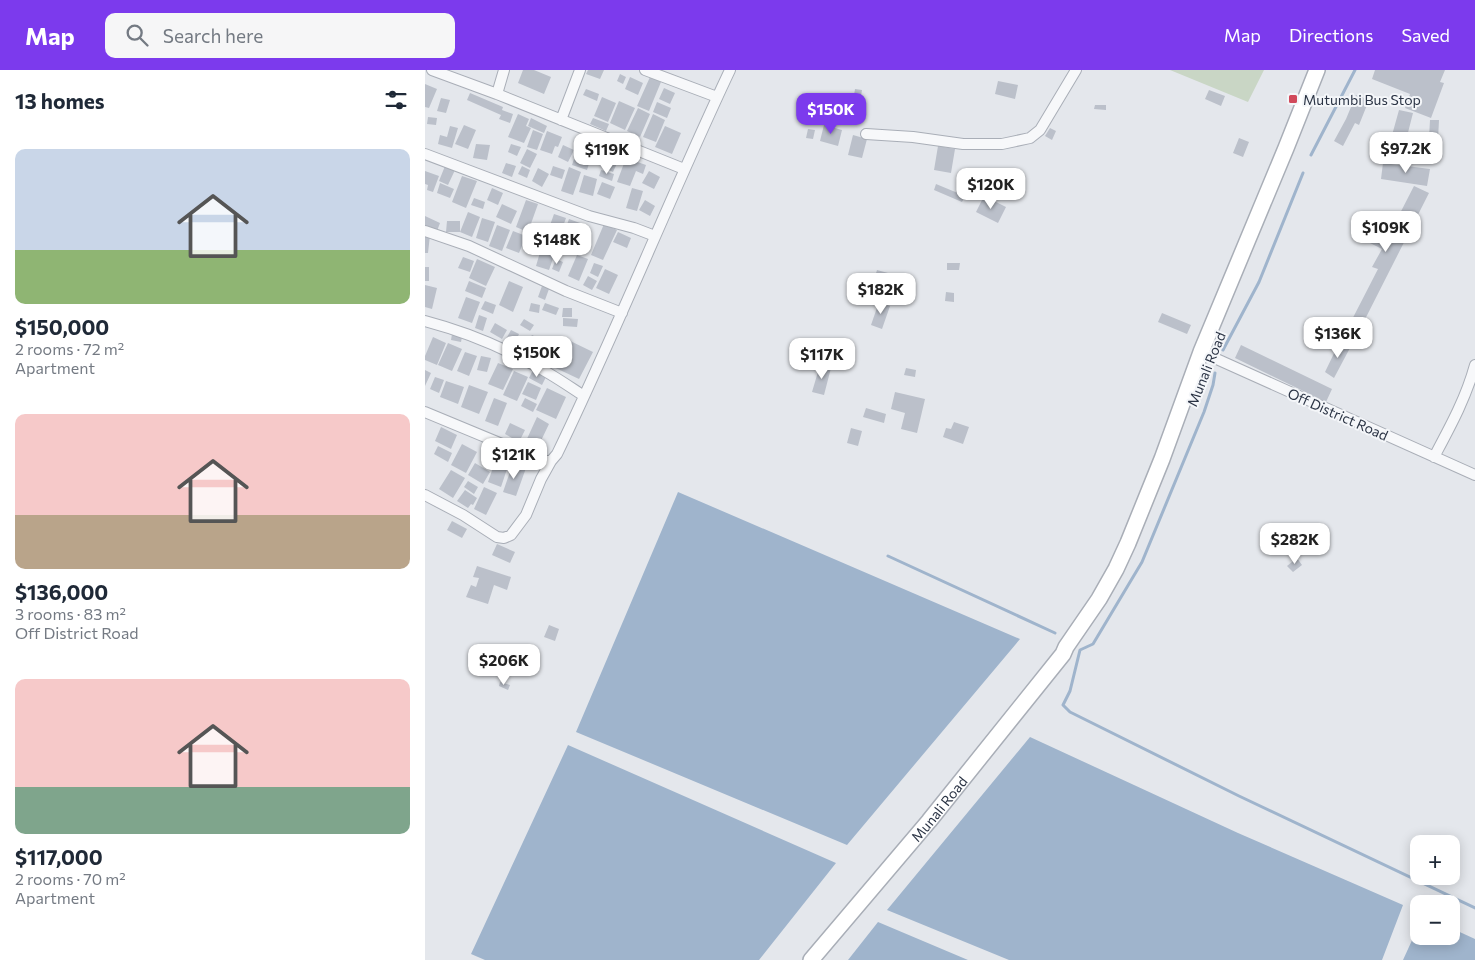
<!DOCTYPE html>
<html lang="en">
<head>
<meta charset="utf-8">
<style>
	body { margin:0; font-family:Commissioner,sans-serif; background:#f6f6f7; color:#1f2937; height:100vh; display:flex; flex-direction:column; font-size:19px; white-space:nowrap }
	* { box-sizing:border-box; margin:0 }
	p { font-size:16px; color:#747a83 }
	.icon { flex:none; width:28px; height:28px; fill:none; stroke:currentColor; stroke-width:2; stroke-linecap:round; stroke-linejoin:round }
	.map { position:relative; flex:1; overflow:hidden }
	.sheet { display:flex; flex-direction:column; background:#fff; width:425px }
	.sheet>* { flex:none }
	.buttons { position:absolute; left:985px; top:765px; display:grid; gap:10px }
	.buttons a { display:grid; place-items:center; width:50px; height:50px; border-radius:10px; background:#fff; box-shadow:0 2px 12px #0003; font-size:25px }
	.price { position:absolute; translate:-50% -42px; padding:0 11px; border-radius:10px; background:#fff; color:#222; font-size:16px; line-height:32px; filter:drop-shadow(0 1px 2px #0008) }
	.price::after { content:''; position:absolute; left:50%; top:30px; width:15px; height:11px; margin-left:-8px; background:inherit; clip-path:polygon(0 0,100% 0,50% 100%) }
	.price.current { background:#7c3aed; color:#fff }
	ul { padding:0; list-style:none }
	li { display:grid; align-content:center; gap:10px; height:265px; padding:0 15px }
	li span { display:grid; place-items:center; height:155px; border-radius:10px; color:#555 }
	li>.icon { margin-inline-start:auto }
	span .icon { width:90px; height:90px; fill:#fffc; stroke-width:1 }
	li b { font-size:21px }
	h2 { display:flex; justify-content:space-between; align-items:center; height:60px; padding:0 15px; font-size:21px }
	header { display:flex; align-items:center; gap:30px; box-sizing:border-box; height:70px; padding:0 25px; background:#7c3aed; color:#fff }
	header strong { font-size:24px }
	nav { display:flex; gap:28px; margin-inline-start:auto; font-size:18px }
	.search { width:350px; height:45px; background:#f6f6f7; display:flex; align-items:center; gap:12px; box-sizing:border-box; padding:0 18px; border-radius:10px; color:#747a83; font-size:19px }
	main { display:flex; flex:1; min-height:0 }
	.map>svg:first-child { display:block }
	.green { fill:#c9d6c5 }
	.water { fill:#9fb4cc }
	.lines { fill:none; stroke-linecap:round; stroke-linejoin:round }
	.stream { stroke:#9fb4cc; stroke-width:3 }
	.building { fill:#bbc0ca }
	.street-casing { stroke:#a9aeb7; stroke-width:12 }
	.secondary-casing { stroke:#a9aeb7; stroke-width:18 }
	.street { stroke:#f7f8fa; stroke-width:10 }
	.secondary { stroke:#fff; stroke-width:15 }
	.poi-dot { fill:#d1495b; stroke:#f4f6f9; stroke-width:2 }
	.labels { text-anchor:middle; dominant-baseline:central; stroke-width:4; stroke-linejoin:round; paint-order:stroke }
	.poi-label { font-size:14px; fill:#2b3445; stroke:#f4f6f9; text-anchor:start }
	.street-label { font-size:14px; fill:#2b3445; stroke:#f4f6f9 }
</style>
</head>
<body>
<header>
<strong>Map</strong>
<div class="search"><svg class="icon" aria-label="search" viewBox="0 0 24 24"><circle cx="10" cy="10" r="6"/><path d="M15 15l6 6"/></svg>Search here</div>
<nav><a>Map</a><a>Directions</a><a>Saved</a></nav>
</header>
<main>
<section class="sheet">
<h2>13 homes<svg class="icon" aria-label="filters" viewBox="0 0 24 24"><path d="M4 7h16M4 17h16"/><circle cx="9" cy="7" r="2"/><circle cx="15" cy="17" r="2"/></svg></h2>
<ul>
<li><span style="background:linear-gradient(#c9d6e8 65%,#8fb573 0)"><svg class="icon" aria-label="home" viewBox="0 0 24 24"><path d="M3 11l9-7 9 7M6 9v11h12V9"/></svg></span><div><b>$150,000</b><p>2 rooms · 72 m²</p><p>Apartment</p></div></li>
<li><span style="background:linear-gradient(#f6c9c9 65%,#b9a48a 0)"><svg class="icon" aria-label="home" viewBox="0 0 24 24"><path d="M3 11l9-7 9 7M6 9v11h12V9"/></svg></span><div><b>$136,000</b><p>3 rooms · 83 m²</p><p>Off District Road</p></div></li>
<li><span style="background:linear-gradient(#f6c9c9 70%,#7fa58c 0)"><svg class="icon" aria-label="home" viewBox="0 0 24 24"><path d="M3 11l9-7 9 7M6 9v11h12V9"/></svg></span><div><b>$117,000</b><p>2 rooms · 70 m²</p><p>Apartment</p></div></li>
</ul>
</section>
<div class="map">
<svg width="1050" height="890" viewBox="0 0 1050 890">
	<rect width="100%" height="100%" fill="#e4e7ec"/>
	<path class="green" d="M745,0H839L823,32Z"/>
	<path class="water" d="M253,422L595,569L422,775L151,662Z
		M605,667L813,763L978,835L957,890H584L462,840Z
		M143,675L411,793L334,890H60L46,884Z
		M453,852L543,890H423Z
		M994,855V866H1026V858L1050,869V890H978Z"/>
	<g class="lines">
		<path class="stream" d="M886,85L930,0
			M798,280L834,212L878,103
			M790,303L788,315L779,342L717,492L668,574L655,580L645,621L638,635L645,642L814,726L1050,838
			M463,486L630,563"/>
	</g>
	<path class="building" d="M98,0H109L126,7L119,24L93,13Z
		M163,0H179L175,9L161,4Z
		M950,0H1020L1015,12L1019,13L1006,48L980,38L985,24L947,9Z
		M195,4L201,7L198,14L192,11Z
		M205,7L218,13L213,25L200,19Z
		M225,7L236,12L224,41L212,36Z
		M573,11L593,15L590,29L570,24Z
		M0,14L12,19L4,38L0,37Z
		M239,18L250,23L245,34L234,29Z
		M161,19L174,24L172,31L158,25Z
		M430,19L437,20L436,26L429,25Z
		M784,20L800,26L796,36L780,29Z
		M45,23L78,37L77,40L88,44L85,53L74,49L76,45L42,30Z
		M931,25L944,30L934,55L930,53L918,76L909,71L921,49Z
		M396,26L403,28L401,34L394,32Z
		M177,27L191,33L183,52L169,46Z
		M16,28L25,30L21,43L12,41Z
		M194,31L210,38L200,60L185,53Z
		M232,32L246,38L242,48L228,42Z
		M427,33L435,34L434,40L426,39Z
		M394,34L432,41L431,49L392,42Z
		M670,35H681V40L669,39Z
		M213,38L225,44L215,67L202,61Z
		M974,40L988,43L977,86L962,83Z
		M93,44L104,49L101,56L106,58L99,73L83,67Z
		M228,44L240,50L231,72L218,67Z
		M3,47L12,48L11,55L2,54Z
		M106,48L122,56L119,63L103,56Z
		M168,48L184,54L181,61L165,54Z
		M1005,50H1014L1013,70L1004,68Z
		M39,55L51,60L43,79L30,74Z
		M399,55L417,60L413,76L395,71Z
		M25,56L33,58L27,78L13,74L15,65L22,67Z
		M240,56L256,63L247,84L230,77Z
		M625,58L631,61L627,70L620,66Z
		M383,59L390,60L388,69L381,68Z
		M108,60L118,64L112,80L102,77Z
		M122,61L137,67L133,77L130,76L127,84L115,80Z
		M428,65L442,69L437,88L423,85Z
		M814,68L824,72L818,87L808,83Z
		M155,71L170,75L162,100L147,95Z
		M51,74L65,75L62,90L48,88Z
		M86,74L96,77L92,86L83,82Z
		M138,75L149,80L143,92L133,87Z
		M513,76L530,79L526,103L509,100Z
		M102,79L112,84L105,98L95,93Z
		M184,82L195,87L188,102L177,97Z
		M201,88L221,95L218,104L211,101L205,116L192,112Z
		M81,93L91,96L87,107L77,103Z
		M958,93L1005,99L1002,116L956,109Z
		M20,96L30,100L23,115L14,111Z
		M97,96L105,100L102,108L93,104Z
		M128,96L140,100L137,109L125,105Z
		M144,97L156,102L148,125L136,121Z
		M113,98L124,104L117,117L107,111Z
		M580,98L594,104L585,125L571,119Z
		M176,100L189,104L187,111L174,106Z
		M0,101L14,106L8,122L2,120L3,115L0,114Z
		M224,101L235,107L229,119L217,113Z
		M159,105L172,109L168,126L154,122Z
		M37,106L52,111L41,138L27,132Z
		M177,112L190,117L185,129L172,124Z
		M15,113L29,119L25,128L12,123Z
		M511,114L540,126L537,132L509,120Z
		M989,116L1004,123L928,273L917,269L953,199L947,197L957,179L939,170L953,144L970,153Z
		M67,118L78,123L73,135L62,130Z
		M207,118L218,121L212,141L201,138Z
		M559,126L581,137L573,153L551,142Z
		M49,128L60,132L58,139L46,135Z
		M101,130L113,134L103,162L91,157Z
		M220,130L230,136L225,146L214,140Z
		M77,134L92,141L86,154L71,147Z
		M43,142L55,147L47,167L35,162Z
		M129,144L141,148L136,162L124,158Z
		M0,146L15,153L12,161L0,156Z
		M57,148L70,152L63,172L51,168Z
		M144,149L155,153L150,165L140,160Z
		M22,151H35V162H21Z
		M179,154L192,160L178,190L166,185Z
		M72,155L85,160L77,181L64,176Z
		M88,161L101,166L94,183L81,178Z
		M193,162L206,168L202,178L188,172Z
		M0,165H5L3,183H0Z
		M118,172L132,177L124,200L111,196Z
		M152,185L163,189L154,211L143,206Z
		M38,187L49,191L45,202L33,198Z
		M52,189L70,197L61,216L44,208Z
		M131,189L138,192L134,202L127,199Z
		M169,193L178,196L173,207L165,203Z
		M522,193H535L534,200H522Z
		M0,197H4V211H0Z
		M180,199L193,205L184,224L171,218Z
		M452,200L463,203L459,214L449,210Z
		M163,206L172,211L167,220L158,215Z
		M44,211L61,218L57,228L40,221Z
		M84,211L98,217L88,242L74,235Z
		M0,215L12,218L7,239L0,237Z
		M117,216L124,219L120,230L113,227Z
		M521,222L529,223V232L520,231Z
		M41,227L55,232L47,253L33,248Z
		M60,231L71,235L68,244L56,239Z
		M454,232L465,236L457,259L446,255Z
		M106,233L115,235L114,243L104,241Z
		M120,233L134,238L131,245L117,240Z
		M138,238H147V247H137Z
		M737,243L766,255L762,264L733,252Z
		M54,245L62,248L58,261L50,258Z
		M138,248L153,249L152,257L138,256Z
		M99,249L109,255L105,261L95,255Z
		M70,253L82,260L77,269L65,262Z
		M86,260L94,264L89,275L80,271Z
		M27,264L37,267L36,272L26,270Z
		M107,265L119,271L111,284L99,277Z
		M135,266L168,282L154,309L120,293Z
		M8,267L21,273L12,295L0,290V286Z
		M915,271L926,276L909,308L900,302Z
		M23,273L37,279L27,301L13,295Z
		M816,275L907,319L901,332L810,288Z
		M40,282L52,286L44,306L32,301Z
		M56,286L66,288L62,302L52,300Z
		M73,293L88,299L78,320L63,314Z
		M395,295L406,298L399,325L387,322Z
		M481,298L491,300L490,307L479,305Z
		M0,300L6,303L0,316Z
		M108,300L121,307L117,315L104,308Z
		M89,301L103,307L92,331L78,325Z
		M10,307L19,310L14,323L5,319Z
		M21,311L39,317L33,334L15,327Z
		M103,312L116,318L111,330L97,324Z
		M44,315L63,322L54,344L36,337Z
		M122,318L141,327L131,349L111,340Z
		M470,322L500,329L492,363L476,359L480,343L466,339Z
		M69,328L82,333L73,356L60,351Z
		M100,328L112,334L108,342L96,336Z
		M441,338L461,344L459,353L438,347Z
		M112,347L124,354L113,377L101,371Z
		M529,352L544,357L538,374L518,367L521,358L526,359Z
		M85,353L100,360L94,372L80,364Z
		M16,357L32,365L26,379L10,371Z
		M426,358L437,361L433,376L422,373Z
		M37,374L52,382L41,403L26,395Z
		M13,376L27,383L23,392L9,384Z
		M71,389L84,393L76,417L63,412Z
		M50,393L65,402L58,414L43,405Z
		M88,393L101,398L91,426L78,422Z
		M26,400L40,408L28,428L14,419Z
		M43,411L53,417L49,424L39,417Z
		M59,417L72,423L61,445L49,439Z
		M40,420L52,428L48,435L46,434L43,438L32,431Z
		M27,451L42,459L37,468L22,460Z
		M72,474L90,482L85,493L67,485Z
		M872,488L877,495L868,502L862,496Z
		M52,496L86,507L82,520L69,515L63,534L41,527L46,515L51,517L54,508L48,507Z
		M124,555L134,559L130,571L119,567Z
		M75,612L85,615L83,620L74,616Z"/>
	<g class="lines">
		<g class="street-casing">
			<path id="street" d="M7,0L72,24L259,99
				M220,0L292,27
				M72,24L79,0
				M136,50L155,0
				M441,64L488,67L538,74H577L605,68L615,60L651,0
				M0,84L164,146L209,158L230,166
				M0,161L44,176L141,221L197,243
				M0,251C38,261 73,275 107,294C125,303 142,315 159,326
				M776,282L1050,405
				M0,342L118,391H126L132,384C193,258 245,127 305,0
				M1009,387C1025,357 1041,328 1050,295
				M0,425L38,445L72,467L79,468L86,465L101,445L116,409L126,391"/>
		</g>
		<g class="secondary-casing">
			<g id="secondary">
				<path id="s1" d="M386,890L504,751L638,584L641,577L674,529L691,499L703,473L737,389L776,282L861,78L892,0"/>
			</g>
		</g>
		<use href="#street" class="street"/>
		<use href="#secondary" class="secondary"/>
	</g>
	<rect class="poi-dot" x="863" y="24" width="10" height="10" rx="2.5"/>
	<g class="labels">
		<g class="poi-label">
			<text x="878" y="29">Mutumbi Bus Stop</text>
		</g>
		<g class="street-label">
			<text transform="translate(781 299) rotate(-68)">Munali Road</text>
			<text transform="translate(913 344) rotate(24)">Off District Road</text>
			<text stroke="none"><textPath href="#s1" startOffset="198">Munali Road</textPath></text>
		</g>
	</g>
</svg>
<div class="buttons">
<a>+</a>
<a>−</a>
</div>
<b class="price current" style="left:406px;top:65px">$150K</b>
<b class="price" style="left:981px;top:104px">$97.2K</b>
<b class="price" style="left:182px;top:105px">$119K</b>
<b class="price" style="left:566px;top:140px">$120K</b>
<b class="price" style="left:961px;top:183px">$109K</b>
<b class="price" style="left:132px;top:195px">$148K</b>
<b class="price" style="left:456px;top:245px">$182K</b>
<b class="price" style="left:913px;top:289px">$136K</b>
<b class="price" style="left:112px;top:308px">$150K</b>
<b class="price" style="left:397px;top:310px">$117K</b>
<b class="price" style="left:89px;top:410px">$121K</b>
<b class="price" style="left:870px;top:495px">$282K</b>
<b class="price" style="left:79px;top:616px">$206K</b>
</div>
</main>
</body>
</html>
